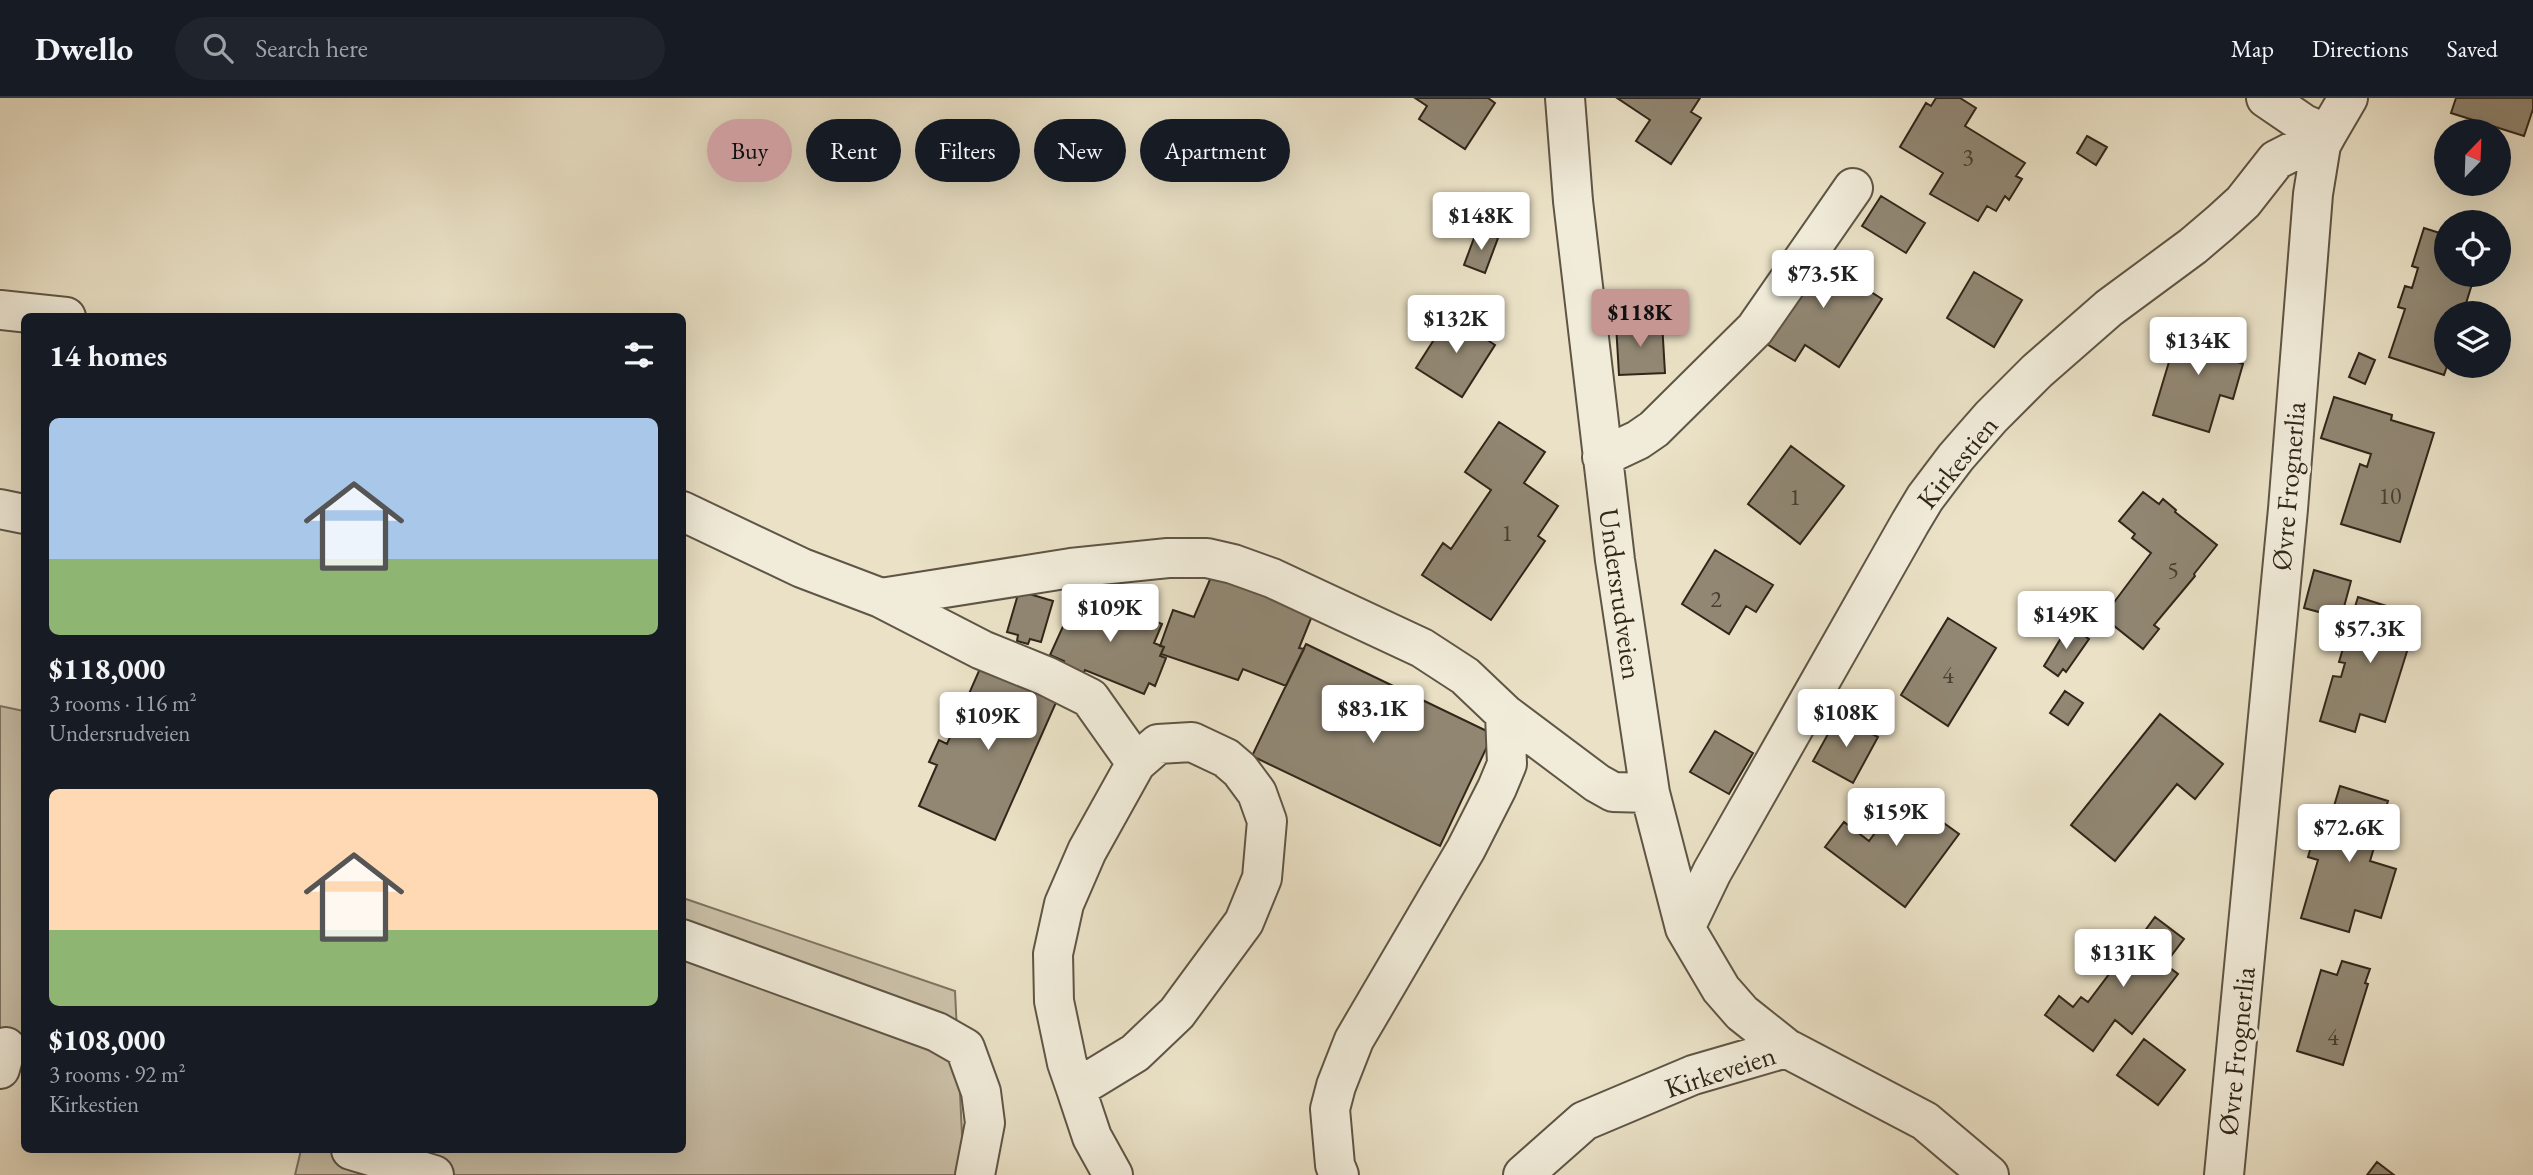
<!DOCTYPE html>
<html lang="en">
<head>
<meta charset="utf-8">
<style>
	body { margin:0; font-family:"EB Garamond",serif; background:#20242c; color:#f1f3f6; height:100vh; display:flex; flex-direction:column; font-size:26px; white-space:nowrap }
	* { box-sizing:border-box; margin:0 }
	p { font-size:23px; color:#9ea1a6 }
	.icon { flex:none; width:38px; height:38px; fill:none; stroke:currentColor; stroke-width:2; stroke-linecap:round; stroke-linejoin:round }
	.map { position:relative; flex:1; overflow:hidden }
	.drawer { position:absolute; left:21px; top:215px; width:665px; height:840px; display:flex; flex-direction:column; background:#171b24; border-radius:10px; box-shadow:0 7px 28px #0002 }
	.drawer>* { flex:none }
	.guide { position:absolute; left:707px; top:21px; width:665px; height:63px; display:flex; gap:14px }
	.needle { width:46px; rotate:23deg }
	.tools { position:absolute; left:2434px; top:21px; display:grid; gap:14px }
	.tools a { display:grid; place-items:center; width:77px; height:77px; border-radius:50%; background:#171b24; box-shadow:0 7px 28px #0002; font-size:35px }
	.price { position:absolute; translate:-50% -60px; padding:0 16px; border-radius:7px; background:#fff; color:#222; font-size:23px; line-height:46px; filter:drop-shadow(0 2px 4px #0008) }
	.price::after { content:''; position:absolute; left:50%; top:42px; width:21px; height:16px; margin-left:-10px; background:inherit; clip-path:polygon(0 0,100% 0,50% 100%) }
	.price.on { background:#c59692; color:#111 }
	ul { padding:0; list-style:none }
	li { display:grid; align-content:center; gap:14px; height:371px; padding:0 28px }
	li span { display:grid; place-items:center; height:217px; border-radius:10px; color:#555 }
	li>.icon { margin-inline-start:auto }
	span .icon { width:126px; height:126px; fill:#fffc; stroke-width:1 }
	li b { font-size:30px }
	h2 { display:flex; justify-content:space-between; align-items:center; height:84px; padding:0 28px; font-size:30px }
	.chip { padding:0 24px; border-radius:32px; background:#171b24; box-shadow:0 7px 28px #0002; font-size:24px; line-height:63px }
	.chip.on { background:#c59692; color:#111 }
	header { display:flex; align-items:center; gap:42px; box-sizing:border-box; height:98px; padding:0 35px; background:#171b24; border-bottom:2px solid #363941 }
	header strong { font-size:33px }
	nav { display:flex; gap:38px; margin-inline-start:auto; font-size:24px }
	.search { width:490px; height:63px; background:#20242c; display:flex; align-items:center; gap:18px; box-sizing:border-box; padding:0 24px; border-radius:38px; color:#9ea1a6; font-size:26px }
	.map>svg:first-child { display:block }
	.green { fill:#cbc1a9; stroke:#7e7462; stroke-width:2 }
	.building { fill:#918773; stroke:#31261a; stroke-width:2 }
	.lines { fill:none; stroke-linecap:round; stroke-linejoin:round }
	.minor-casing { stroke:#5f5545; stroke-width:42 }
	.minor { stroke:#f1ecda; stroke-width:38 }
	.labels { text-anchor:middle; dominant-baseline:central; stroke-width:7; stroke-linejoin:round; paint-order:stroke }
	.number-label { font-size:24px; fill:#493e30 }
	.street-label { font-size:28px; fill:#31261a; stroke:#f1ecda }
</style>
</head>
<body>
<header>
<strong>Dwello</strong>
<div class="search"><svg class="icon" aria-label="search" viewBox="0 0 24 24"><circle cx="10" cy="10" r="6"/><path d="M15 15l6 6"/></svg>Search here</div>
<nav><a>Map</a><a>Directions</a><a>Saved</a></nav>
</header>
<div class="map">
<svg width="2533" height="1077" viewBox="0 0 2533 1077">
	<rect width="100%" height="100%" fill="#eae1c6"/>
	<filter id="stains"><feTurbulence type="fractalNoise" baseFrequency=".00286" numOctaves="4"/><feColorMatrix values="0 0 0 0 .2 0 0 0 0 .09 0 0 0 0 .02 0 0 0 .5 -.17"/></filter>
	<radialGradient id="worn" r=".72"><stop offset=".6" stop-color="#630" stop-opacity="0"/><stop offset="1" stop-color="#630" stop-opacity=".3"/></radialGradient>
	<path class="green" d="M0,608L24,613V956L0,948Z
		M683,800L955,893L964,1077H295L301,1052H682Z"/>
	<path class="building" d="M1415,0H1488L1495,5L1465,51L1419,21L1427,8Z
		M1617,0H1700L1691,14L1701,20L1671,66L1636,43L1650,22Z
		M1936,0H1960L1976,10L1965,28L2025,65L2016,78L2022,81L2009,102L2005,98L1996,113L1987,108L1978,123L1930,96L1943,75L1900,49L1926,5L1931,8Z
		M2456,0H2533V11L2524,38L2451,15Z
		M2087,38L2107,49L2096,67L2077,55Z
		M1881,98L1925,125L1906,155L1862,128Z
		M2424,130L2446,137V177H2456L2455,180L2472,186L2463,215H2446L2447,268L2444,277L2389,259L2405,211L2398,209L2405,188L2412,190L2418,170L2412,168Z
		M1477,132L1498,140L1485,175L1464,167Z
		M1821,145L1856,166L1848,179L1882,201L1839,269L1805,247L1795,263L1760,242Z
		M1974,174L2022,202L1994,249L1947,220Z
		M1459,215L1475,226L1472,232L1495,247L1462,299L1416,270L1449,218L1455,221Z
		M1662,224L1665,275L1619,277L1616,226Z
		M2181,224L2237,241L2231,262L2243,266L2233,301L2220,297L2209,334L2153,317Z
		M2359,255L2375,262L2365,286L2349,279Z
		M2334,299L2392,317L2391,322L2434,335L2400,444L2341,426L2360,366L2367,369L2371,356L2321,340Z
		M1499,324L1545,354L1524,385L1558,408L1538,438L1545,443L1491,522L1422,477L1443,445L1451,451L1491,392L1465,374Z
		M1791,348L1844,388L1800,446L1748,406Z
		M2143,394L2159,406L2163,401L2176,412L2175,414L2217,447L2194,476L2195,478L2154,527L2159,531L2143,551L2103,519L2151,455L2132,440L2135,436L2119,423Z
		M1715,452L1773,487L1756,514L1746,508L1729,536L1682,506Z
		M1214,472L1314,513L1299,550L1304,551L1286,588L1243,571L1238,582L1161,556L1164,549L1160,548L1173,512L1194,519Z
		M2314,472L2351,483L2341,520L2304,510Z
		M1080,491L1162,526L1154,545L1164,549L1160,558L1166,560L1155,588L1149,585L1144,596L1085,572L1081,582L1060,573L1064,563L1050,557Z
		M1019,493L1053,503L1041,544L1030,541L1028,546L1017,543L1018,537L1007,534Z
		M2358,499L2418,518L2385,624L2360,616L2355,634L2320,623L2333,578L2341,579L2345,565L2339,564L2344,547L2351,549L2358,524L2351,522Z
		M1948,520L1996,550L1948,628L1901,597Z
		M2069,527L2089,541L2066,574L2063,571L2058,578L2044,568Z
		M1306,546L1493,636L1440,748L1252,658Z
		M982,566L1058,600L995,742L919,708L937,667L929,664L939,642L947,646Z
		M2065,593L2083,605L2068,627L2050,615Z
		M2160,616L2223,666L2195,701L2177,686L2115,763L2071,727Z
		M1838,618L1878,639L1853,685L1813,663Z
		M1715,633L1753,655L1729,696L1690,674Z
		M2340,688L2388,703L2370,763L2396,771L2381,820L2355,812L2349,834L2301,820L2318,762L2308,759L2313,742L2323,745Z
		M1898,692L1959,736L1905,809L1825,749L1844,724L1869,743L1883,724L1877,720Z
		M2155,819L2184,841L2165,866L2178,876L2132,936L2115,922L2093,953L2045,917L2059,898L2073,909L2081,899L2088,904L2134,843L2136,845Z
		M2342,863L2370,871L2365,885L2368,886L2343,967L2297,953L2321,872L2337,877Z
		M2144,941L2185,972L2158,1007L2117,977Z
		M2377,1064L2394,1077H2367Z"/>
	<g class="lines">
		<g class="minor-casing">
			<path id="minor" d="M1565,0L1573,103L1615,462L1650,695L1685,830L1721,891L1742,915L1786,950L1925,1023L1989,1077
				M0,212L66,219
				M1602,359L1638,342L1654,331L1755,231L1853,90
				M0,411L24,416
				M682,413L802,470L881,500L982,552L1046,578L1090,600L1136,665
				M881,500L1071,470L1168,460H1207L1233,466L1272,480L1422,550L1465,578L1505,616L1597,685L1613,694L1650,695
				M1685,830L1712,774L1910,425L1925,400L1956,359L1991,319L2037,273L2109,210L2193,148L2220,125L2243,104L2276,62L2327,36L2348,0
				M682,841L937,934L965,950L981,994L985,1025L975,1077
				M0,971L6,949
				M1076,991L1135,955L1177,915L1244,824L1262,780L1267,723L1257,695L1240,672L1226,660L1192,644L1158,646L1136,665L1087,753L1064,806L1053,856L1054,903L1067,965L1076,991L1092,1039L1113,1077
				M351,1052L434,1077
				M1339,1077L1335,1067L1330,1011L1336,988L1354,942L1466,751L1497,690L1507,666L1505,616
				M1523,1077L1584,1023L1693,977L1786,950
				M2224,1077L2288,411L2313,96L2321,47L2327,36L2304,26L2266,0"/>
		</g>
		<use href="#minor" class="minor"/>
	</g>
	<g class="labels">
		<g class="number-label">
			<text x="1968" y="58">3</text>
			<text x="2390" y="397">10</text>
			<text x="1795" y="398">1</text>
			<text x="1507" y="434">1</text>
			<text x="2173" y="471">5</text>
			<text x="1716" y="500">2</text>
			<text x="1948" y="576">4</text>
			<text x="2333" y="938">4</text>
		</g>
		<g class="street-label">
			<text transform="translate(1957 364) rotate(-51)">Kirkestien</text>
			<text transform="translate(2288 388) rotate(-85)">Øvre Frognerlia</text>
			<text transform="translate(1621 496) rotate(82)">Undersrudveien</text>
			<text transform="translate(2236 953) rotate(-84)">Øvre Frognerlia</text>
			<text transform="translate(1720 973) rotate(-18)">Kirkeveien</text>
		</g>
	</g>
	<rect width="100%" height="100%" filter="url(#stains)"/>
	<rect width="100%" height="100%" fill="url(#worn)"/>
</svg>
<div class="tools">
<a><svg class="needle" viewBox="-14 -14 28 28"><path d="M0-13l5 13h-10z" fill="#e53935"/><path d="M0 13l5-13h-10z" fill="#9ea1a6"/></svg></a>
<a><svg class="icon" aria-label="locate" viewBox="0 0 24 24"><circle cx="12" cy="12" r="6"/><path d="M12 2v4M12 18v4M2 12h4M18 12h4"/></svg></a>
<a><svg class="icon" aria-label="layers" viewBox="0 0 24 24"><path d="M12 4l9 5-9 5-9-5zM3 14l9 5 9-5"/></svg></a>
</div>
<b class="price" style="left:1481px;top:154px">$148K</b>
<b class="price" style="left:1823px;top:212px">$73.5K</b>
<b class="price on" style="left:1640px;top:251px">$118K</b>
<b class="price" style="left:1456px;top:257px">$132K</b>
<b class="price" style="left:2198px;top:279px">$134K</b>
<b class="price" style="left:1110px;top:546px">$109K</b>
<b class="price" style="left:2066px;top:553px">$149K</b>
<b class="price" style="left:2370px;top:567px">$57.3K</b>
<b class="price" style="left:1373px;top:647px">$83.1K</b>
<b class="price" style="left:1846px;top:651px">$108K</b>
<b class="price" style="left:988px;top:654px">$109K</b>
<b class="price" style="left:1896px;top:750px">$159K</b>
<b class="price" style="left:2349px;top:766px">$72.6K</b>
<b class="price" style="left:2123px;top:891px">$131K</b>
<div class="guide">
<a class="chip on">Buy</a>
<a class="chip">Rent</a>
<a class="chip">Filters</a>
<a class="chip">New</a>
<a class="chip">Apartment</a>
</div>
<section class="drawer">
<h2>14 homes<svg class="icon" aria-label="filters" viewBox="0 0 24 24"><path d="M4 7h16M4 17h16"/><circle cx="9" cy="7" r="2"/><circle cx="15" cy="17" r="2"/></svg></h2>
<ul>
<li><span style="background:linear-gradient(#a9c7e8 65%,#8fb573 0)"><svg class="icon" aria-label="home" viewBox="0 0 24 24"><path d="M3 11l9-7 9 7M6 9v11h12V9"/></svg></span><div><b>$118,000</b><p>3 rooms · 116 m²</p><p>Undersrudveien</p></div></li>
<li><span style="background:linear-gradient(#ffd9b3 65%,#8fb573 0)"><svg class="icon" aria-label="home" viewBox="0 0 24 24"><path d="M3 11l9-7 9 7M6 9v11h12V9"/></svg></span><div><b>$108,000</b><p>3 rooms · 92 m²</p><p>Kirkestien</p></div></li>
</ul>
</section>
</div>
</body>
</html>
